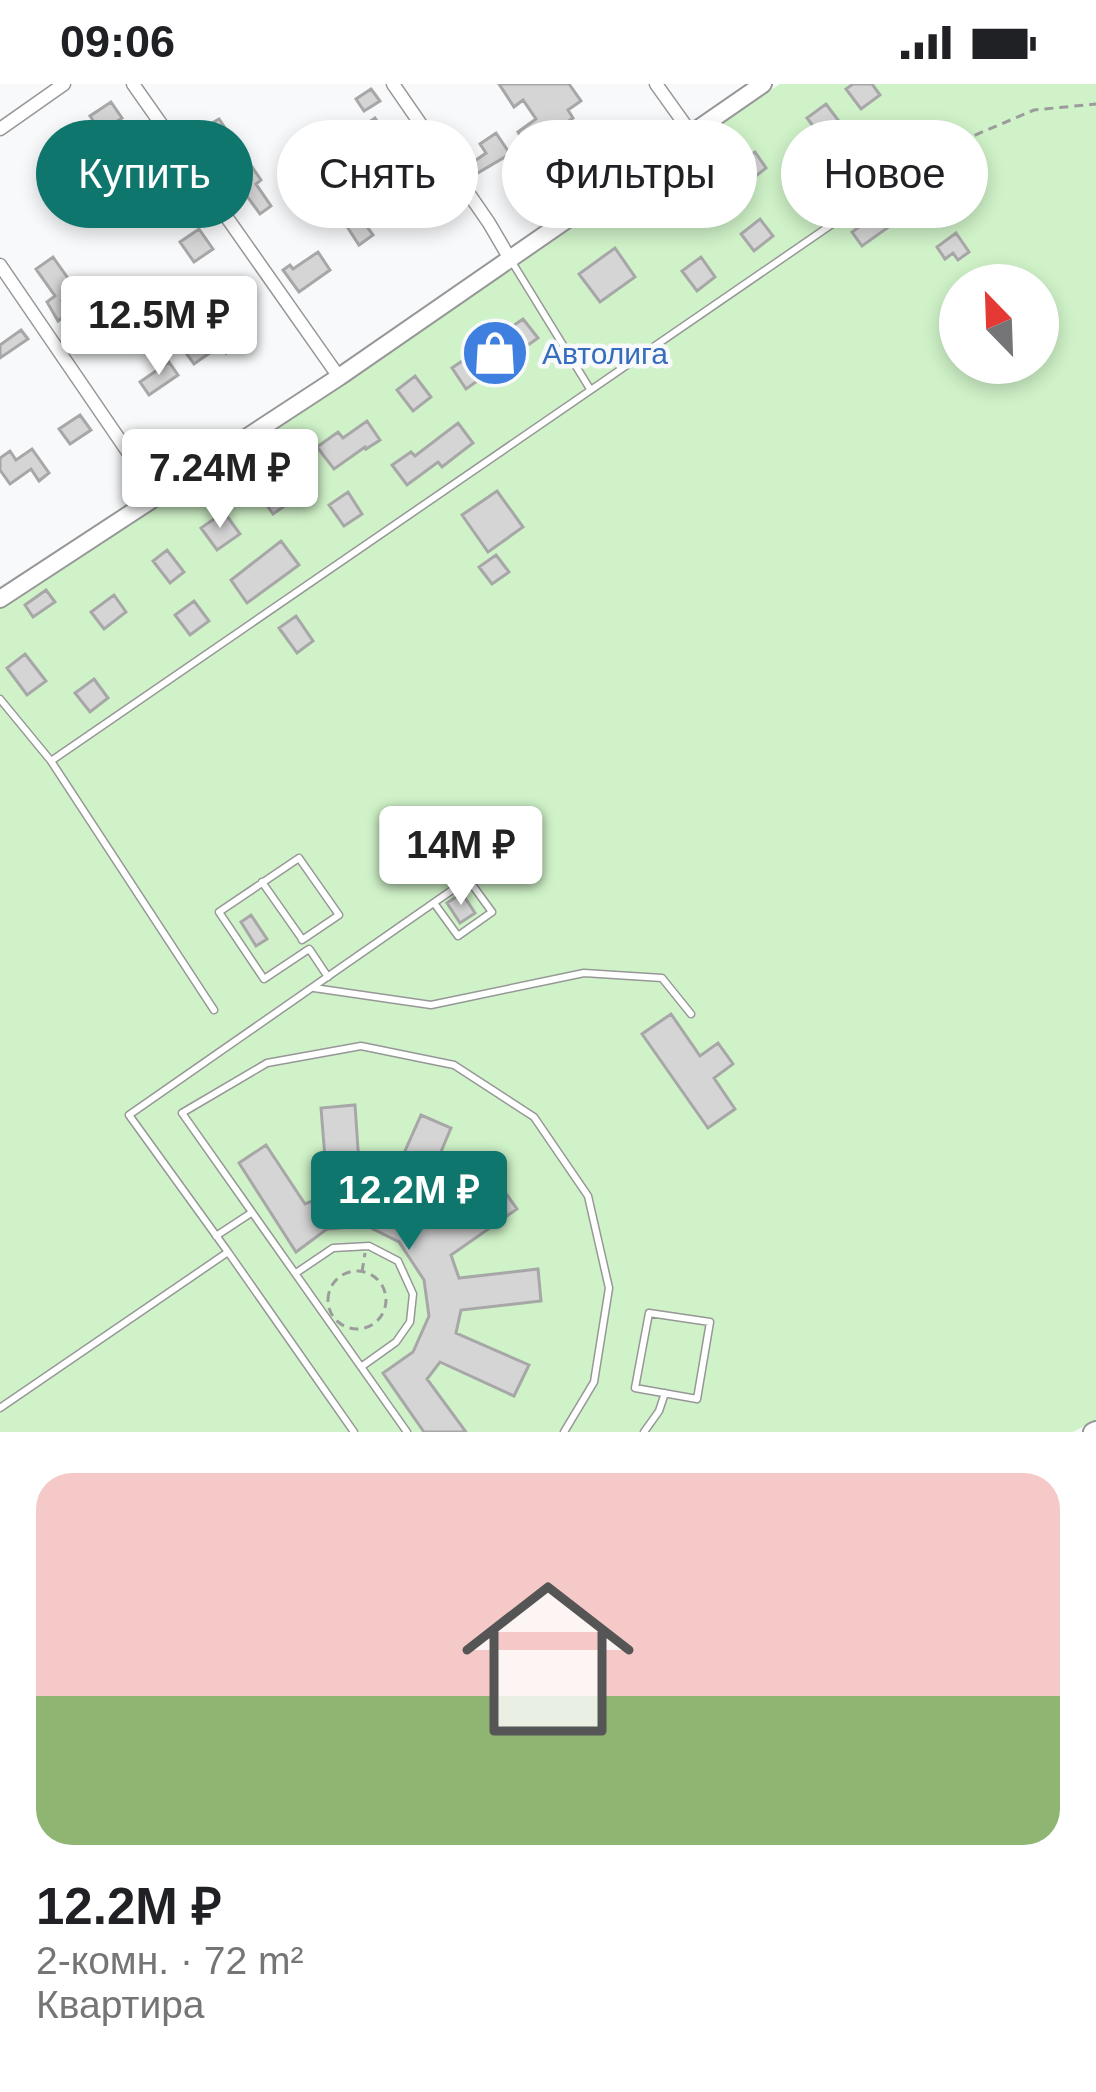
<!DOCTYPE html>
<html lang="ru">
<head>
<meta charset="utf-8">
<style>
	body { margin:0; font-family:Arial,sans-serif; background:#f2f2f2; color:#202124; height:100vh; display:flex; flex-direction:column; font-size:45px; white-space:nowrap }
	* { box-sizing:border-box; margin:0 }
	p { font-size:39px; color:#757577 }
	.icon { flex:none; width:66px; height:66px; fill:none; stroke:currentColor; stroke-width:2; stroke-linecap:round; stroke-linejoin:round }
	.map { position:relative; height:1348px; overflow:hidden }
	.drawer { display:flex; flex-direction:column; background:#fff; flex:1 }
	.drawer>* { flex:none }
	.banner { position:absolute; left:36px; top:36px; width:1026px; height:108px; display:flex; gap:24px }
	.needle { width:78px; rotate:337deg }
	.tools { position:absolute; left:939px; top:180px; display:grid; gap:24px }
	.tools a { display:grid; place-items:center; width:120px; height:120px; border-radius:50%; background:#fff; box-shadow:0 6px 18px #0003; font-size:60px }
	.price { position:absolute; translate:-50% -102px; padding:0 27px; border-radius:12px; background:#fff; color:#222; font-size:39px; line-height:78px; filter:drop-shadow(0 3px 6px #0008) }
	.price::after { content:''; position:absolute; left:50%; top:72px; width:36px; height:27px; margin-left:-18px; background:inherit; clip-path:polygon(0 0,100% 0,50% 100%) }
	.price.active { background:#0f766e; color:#fff }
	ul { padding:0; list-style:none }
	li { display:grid; align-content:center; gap:24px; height:636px; padding:0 36px }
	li+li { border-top:3px solid #e0e0e0 }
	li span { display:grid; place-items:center; height:372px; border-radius:36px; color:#555 }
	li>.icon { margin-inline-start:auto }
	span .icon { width:216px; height:216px; fill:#fffc; stroke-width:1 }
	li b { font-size:51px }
	.chip { padding:0 42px; border-radius:54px; background:#fff; box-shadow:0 6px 18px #0003; font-size:42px; line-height:108px }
	.chip.active { background:#0f766e; color:#fff }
	.status { display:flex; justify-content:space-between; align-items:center; height:84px; padding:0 60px; background:#fff; direction:ltr }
	.status svg { height:33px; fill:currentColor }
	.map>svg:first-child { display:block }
	.green { fill:#cff2c8; fill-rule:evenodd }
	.building { fill:#d6d5d6; stroke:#a8a7a8; stroke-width:3 }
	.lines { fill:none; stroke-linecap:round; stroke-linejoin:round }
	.lane-casing { stroke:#979798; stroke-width:9 }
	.street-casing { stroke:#979798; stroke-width:15 }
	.secondary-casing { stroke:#979798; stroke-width:20 }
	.path { stroke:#9c9c9d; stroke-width:3; stroke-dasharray:9 6; stroke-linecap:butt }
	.lane { stroke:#fff; stroke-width:6 }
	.street { stroke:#fff; stroke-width:12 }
	.secondary { stroke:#fff; stroke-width:16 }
	.labels { text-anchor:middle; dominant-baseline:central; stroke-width:9; stroke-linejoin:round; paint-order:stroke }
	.shop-label { font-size:30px; fill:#366cbe; stroke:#f8f9fa; text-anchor:start }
</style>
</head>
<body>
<div class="status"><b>09:06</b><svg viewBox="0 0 49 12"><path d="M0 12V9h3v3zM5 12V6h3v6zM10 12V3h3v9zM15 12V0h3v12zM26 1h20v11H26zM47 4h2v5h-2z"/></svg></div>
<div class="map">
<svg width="1096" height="1348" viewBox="0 0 1096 1348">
	<rect width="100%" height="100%" fill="#f8f9fa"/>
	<path class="green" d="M780,0H1096V1336L1073,1348H0V524L361,289L712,45ZM960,201H1038V279H960Z"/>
	<path class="building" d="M499,0H569L581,17L568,26L573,34L548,52L543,45L524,58L518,48L536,35L523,16L514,23Z
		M853,0H872L880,11L861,25L846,5Z
		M371,5L380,17L364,27L356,15Z
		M111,18L122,34L101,48L90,32Z
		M826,20L841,40L822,54L807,34Z
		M375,34L385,49L370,59L360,44Z
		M219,35L261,96L256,100L271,122L260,130L244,108L234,115L229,106L236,101L203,54L195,60L190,52Z
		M133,49L144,65L120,82L109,66Z
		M496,49L510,70L476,90L469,81L486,69L480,60Z
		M406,64L418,81L403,92L391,74Z
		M738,68L744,76L755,68L766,84L744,101L726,77Z
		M162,91L174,109L158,120L146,102Z
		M808,95L822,113L805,126L791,108Z
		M707,108L720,125L701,140L688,123Z
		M880,128L890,142L862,162L852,148Z
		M357,129L373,151L359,161L344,138Z
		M760,135L773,152L754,167L741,150Z
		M199,145L213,165L194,178L180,158Z
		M956,149L969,168L958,176L953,169L945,175L937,163Z
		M615,164L635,193L600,218L579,190Z
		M318,168L330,186L299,208L283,186L290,181L293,185Z
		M53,173L77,207L62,217L70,228L58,237L47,218L55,212L36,185Z
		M701,173L715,193L697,207L682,187Z
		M237,215L251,237L227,254L234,263L226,269L221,261L194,280L181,262L194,253L197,258L224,239L217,229Z
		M523,235L538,254L466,305L452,284Z
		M21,246L28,255L0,274V261Z
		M169,278L178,291L149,311L140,298Z
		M415,292L431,313L413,327L397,306Z
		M80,331L91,346L70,360L59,345Z
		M367,337L380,356L366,365L365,363L334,385L317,363L338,348L343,354Z
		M458,339L473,359L442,383L438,378L407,401L392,381L411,368L415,372Z
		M32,365L49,389L39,397L31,385L10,400L0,386V374L10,367L16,376Z
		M279,392L296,414L273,430L257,407Z
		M497,407L523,443L488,468L462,431Z
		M348,408L362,430L344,442L329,421Z
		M224,428L240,450L217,466L201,444Z
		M281,457L299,481L247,519L231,496Z
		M167,466L184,488L170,499L153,477Z
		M496,471L509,488L492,500L479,483Z
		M46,506L55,518L33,533L25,521Z
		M114,511L126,528L104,545L91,528Z
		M194,517L209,537L190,551L175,531Z
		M296,532L313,557L297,569L279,544Z
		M25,570L46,597L27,611L7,584Z
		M94,595L108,614L90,628L75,609Z
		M462,809L475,829L460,839L447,819Z
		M251,831L267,855L256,862L241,838Z
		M671,930L700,972L718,959L733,980L714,994L735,1025L708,1044L642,950Z
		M355,1021L361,1109L384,1114L421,1031L451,1044L415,1129L432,1143L497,1097L517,1125L451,1171L459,1194L538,1185L541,1217L461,1226L456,1249L529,1281L514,1312L440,1278L427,1295L466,1348H424L383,1289L413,1268L429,1232L424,1196L399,1158L367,1142L327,1145L296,1168L239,1079L266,1061L305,1120L328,1111L321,1024Z"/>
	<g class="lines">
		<g class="lane-casing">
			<path id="lane" d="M512,178L590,305
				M0,615L51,677L214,926
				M51,677L940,66
				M262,798L302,855
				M302,856L339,831L299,774L219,828L264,895L309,865
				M310,866L328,893
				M314,904L431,921L584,889L662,894L691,930
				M216,1152L251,1129
				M228,1168L354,1348
				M296,1189L333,1164L369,1162L398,1177L413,1210L410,1238L396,1258L361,1283
				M649,1229L710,1238L697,1315L635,1304Z
				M0,1324L228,1168L129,1031L468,795L492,828L458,852L434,819
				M407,1348L182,1029L267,979L361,962L454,981L534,1033L588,1112L609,1204L594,1298L564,1348
				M644,1348L659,1327L665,1309"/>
		</g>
		<g class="street-casing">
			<path id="street" d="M133,0L339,293
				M393,0L489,139L510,175
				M656,0L691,49
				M0,45L64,0
				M0,181L158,412"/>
		</g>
		<g class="secondary-casing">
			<path id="secondary" d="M0,515L339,293L763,0
				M1092,1348L1096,1346"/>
		</g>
		<path class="path" d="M947,63L1034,26L1096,20
			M328 1216a29 29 0 1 1 58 0a29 29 0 1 1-58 0Z
			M362,1188L365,1169"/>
		<use href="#lane" class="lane"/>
		<use href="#street" class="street"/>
		<use href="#secondary" class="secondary"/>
	</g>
	<defs>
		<g id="shop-disc" transform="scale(3.45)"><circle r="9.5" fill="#3f7fe0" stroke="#f8f9fa"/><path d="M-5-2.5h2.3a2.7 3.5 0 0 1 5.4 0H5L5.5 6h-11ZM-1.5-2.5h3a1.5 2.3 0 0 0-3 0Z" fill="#fff"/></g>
	</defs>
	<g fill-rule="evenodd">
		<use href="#shop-disc" x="495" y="269"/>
	</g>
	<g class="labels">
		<g class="shop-label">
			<text x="542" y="269">Автолига</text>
		</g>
	</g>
</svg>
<div class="tools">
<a><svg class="needle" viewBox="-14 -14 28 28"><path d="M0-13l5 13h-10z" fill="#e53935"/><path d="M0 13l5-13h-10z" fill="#757577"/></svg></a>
</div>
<b class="price" style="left:159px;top:294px">12.5M ₽</b>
<b class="price" style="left:220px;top:447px">7.24M ₽</b>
<b class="price" style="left:461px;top:824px">14M ₽</b>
<b class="price active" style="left:409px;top:1169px">12.2M ₽</b>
<div class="banner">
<a class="chip active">Купить</a>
<a class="chip">Снять</a>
<a class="chip">Фильтры</a>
<a class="chip">Новое</a>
</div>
</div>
<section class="drawer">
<ul>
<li><span style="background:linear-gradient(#f6c9c9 60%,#8fb573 0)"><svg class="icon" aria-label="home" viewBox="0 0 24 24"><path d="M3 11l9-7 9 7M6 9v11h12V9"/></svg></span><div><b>12.2M ₽</b><p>2-комн. · 72 m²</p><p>Квартира</p></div></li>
</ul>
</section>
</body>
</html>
